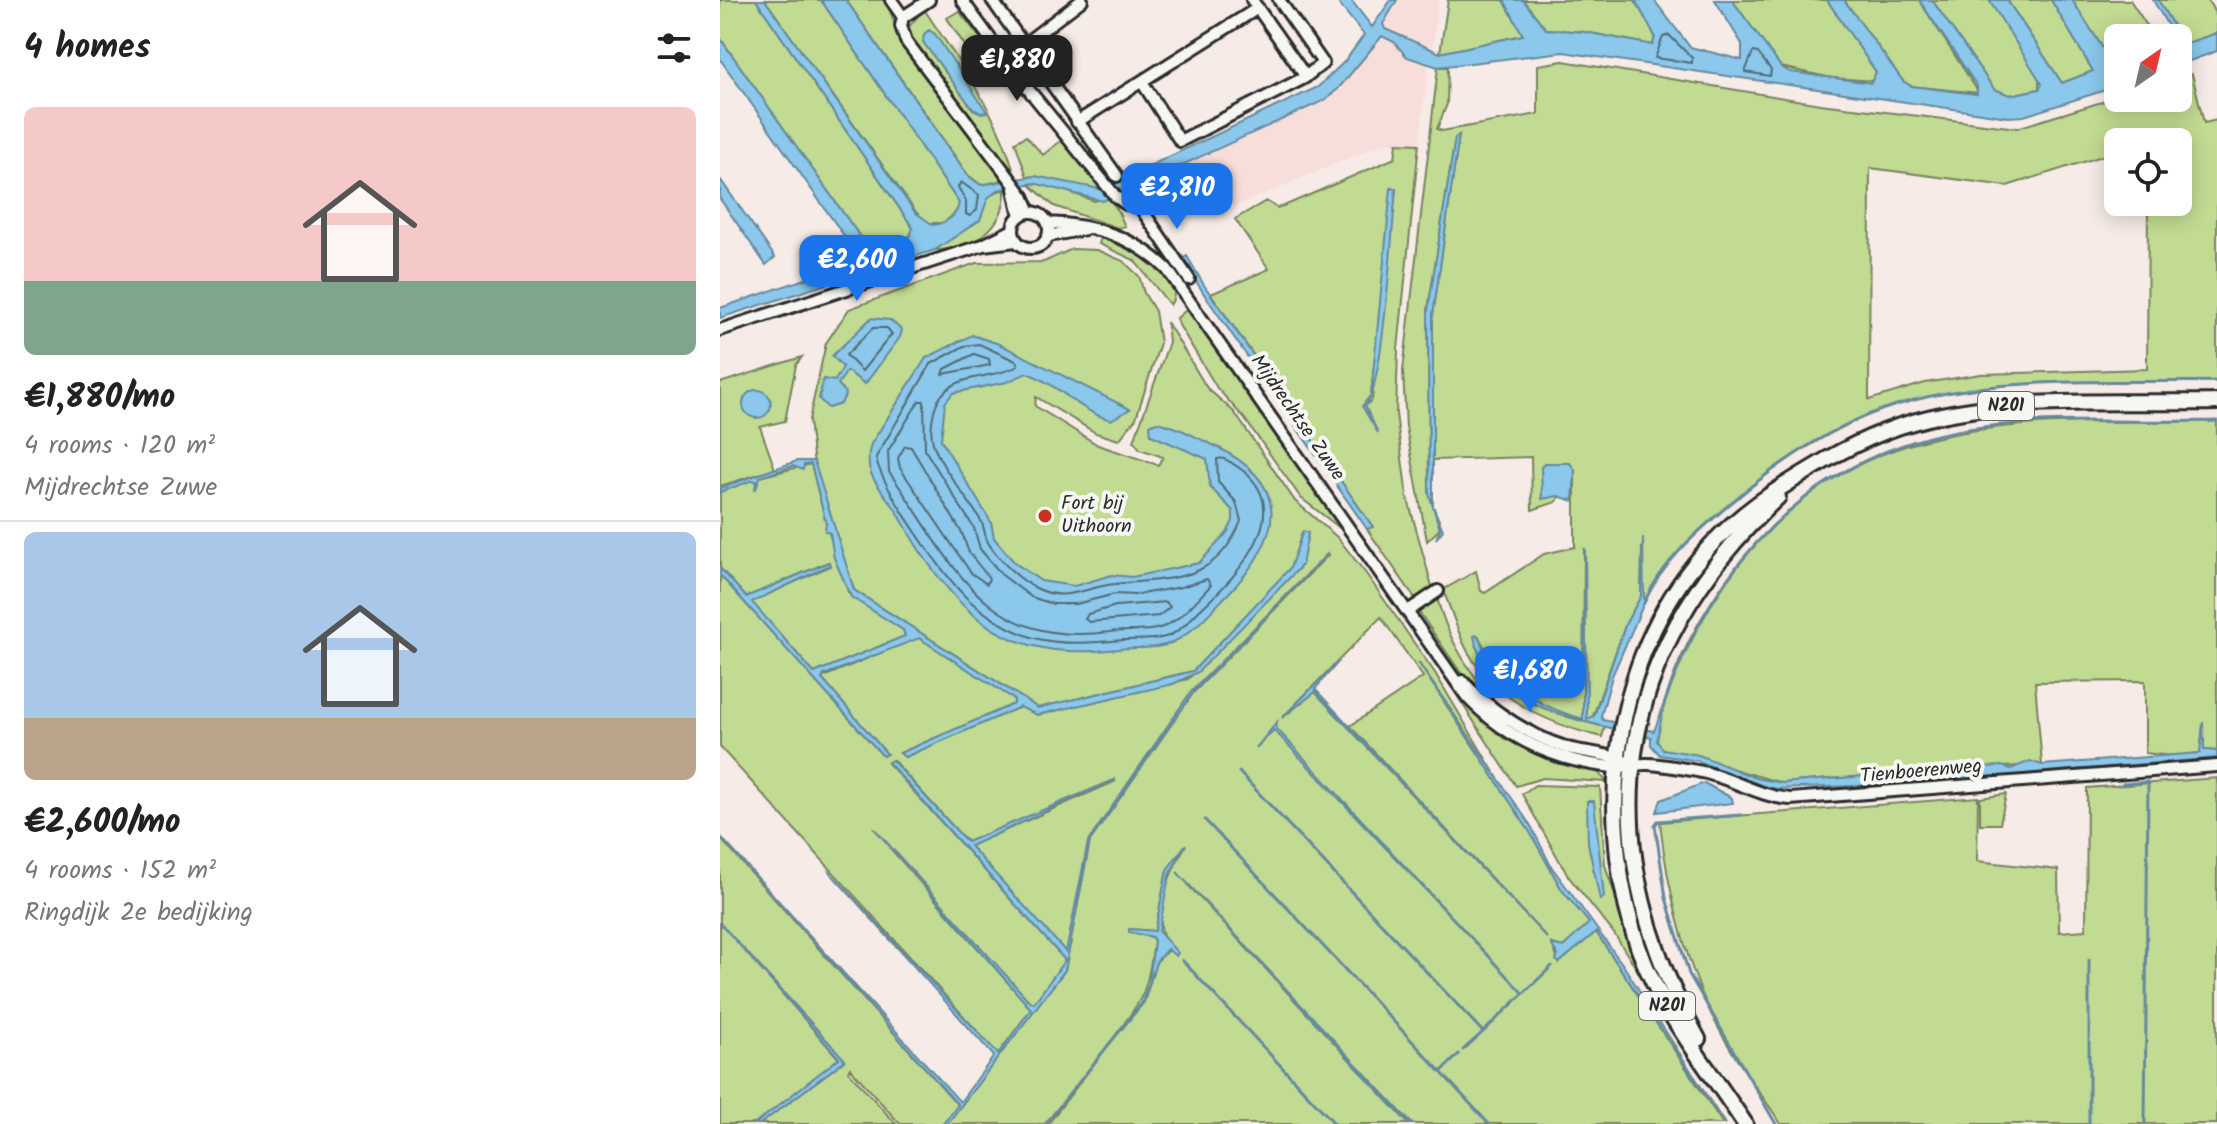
<!DOCTYPE html>
<html lang="en">
<head>
<meta charset="utf-8">
<style>
	body { margin:0; font-family:Kalam,sans-serif; background:#f2f2f2; color:#222; height:100vh; display:flex; flex-direction:column; font-size:30px; white-space:nowrap }
	* { box-sizing:border-box; margin:0 }
	p { font-size:26px; color:#767676 }
	.icon { flex:none; width:44px; height:44px; fill:none; stroke:currentColor; stroke-width:2; stroke-linecap:round; stroke-linejoin:round }
	.map { position:relative; flex:1; overflow:hidden }
	.panel { display:flex; flex-direction:column; background:#fff; width:720px }
	.panel>* { flex:none }
	.needle { width:52px; rotate:34deg }
	.tools { position:absolute; left:1384px; top:24px; display:grid; gap:16px }
	.tools a { display:grid; place-items:center; width:88px; height:88px; border-radius:12px; background:#fff; box-shadow:0 4px 20px #0003; font-size:40px }
	.price { position:absolute; translate:-50% -68px; padding:0 18px; border-radius:16px; background:#1a73e8; color:#fff; font-size:26px; line-height:52px; filter:drop-shadow(0 2px 4px #0008) }
	.price::after { content:''; position:absolute; left:50%; top:48px; width:24px; height:18px; margin-left:-12px; background:inherit; clip-path:polygon(0 0,100% 0,50% 100%) }
	.price.active { background:#222; color:#fff }
	ul { padding:0; list-style:none }
	li { display:grid; align-content:center; gap:16px; height:424px; padding:0 24px }
	li+li { border-top:2px solid #e0e0e0 }
	li span { display:grid; place-items:center; height:248px; border-radius:12px; color:#555 }
	li>.icon { margin-inline-start:auto }
	span .icon { width:144px; height:144px; fill:#fffc; stroke-width:1 }
	li b { font-size:34px }
	h2 { display:flex; justify-content:space-between; align-items:center; height:96px; padding:0 24px; font-size:34px }
	main { display:flex; flex:1; min-height:0 }
	.map>svg:first-child { display:block }
	.built { fill:#f8deda }
	.green { fill:#c2db92; stroke:#76835e; stroke-width:2; fill-rule:evenodd }
	.water { fill:#8bc8eb; stroke:#65899e; stroke-width:2 }
	.lines { fill:none; stroke-linecap:round; stroke-linejoin:round }
	.shore { stroke:#516a78; stroke-width:2 }
	.stream { stroke:#65899e; stroke-width:3 }
	.minor-casing { stroke:#2b2b2b; stroke-width:16 }
	.major-casing { stroke:#2b2b2b; stroke-width:20 }
	.minor { stroke:#f6f6f2; stroke-width:10 }
	.major { stroke:#f6f6f2; stroke-width:14 }
	.poi-dot { fill:#c8321e; stroke:#f6f6f2; stroke-width:3 }
	.labels { text-anchor:middle; dominant-baseline:central; stroke-width:8; stroke-linejoin:round; paint-order:stroke }
	.shield { fill:#f6f6f2; stroke:#686867; stroke-width:2 }
	.shield-label { font-size:18px; font-weight:bold; fill:#2b2b2b }
	.street-label { font-size:20px; fill:#2b2b2b; stroke:#f6f6f2 }
	.poi-label { font-size:20px; fill:#2b2b2b; stroke:#f6f6f2; text-anchor:start }
</style>
</head>
<body>
<main>
<section class="panel">
<h2>4 homes<svg class="icon" aria-label="filters" viewBox="0 0 24 24"><path d="M4 7h16M4 17h16"/><circle cx="9" cy="7" r="2"/><circle cx="15" cy="17" r="2"/></svg></h2>
<ul>
<li><span style="background:linear-gradient(#f6c9c9 70%,#7fa58c 0)"><svg class="icon" aria-label="home" viewBox="0 0 24 24"><path d="M3 11l9-7 9 7M6 9v11h12V9"/></svg></span><div><b>€1,880/mo</b><p>4 rooms · 120 m²</p><p>Mijdrechtse Zuwe</p></div></li>
<li><span style="background:linear-gradient(#a9c7e8 75%,#b9a48a 0)"><svg class="icon" aria-label="home" viewBox="0 0 24 24"><path d="M3 11l9-7 9 7M6 9v11h12V9"/></svg></span><div><b>€2,600/mo</b><p>4 rooms · 152 m²</p><p>Ringdijk 2e bedijking</p></div></li>
</ul>
</section>
<div class="map">
<svg width="1497" height="1124" viewBox="0 0 1497 1124">
	<rect width="100%" height="100%" fill="#f7ebe7"/>
	<filter id="ink" filterUnits="userSpaceOnUse"><feTurbulence type="fractalNoise" baseFrequency=".0125" numOctaves="2"/><feDisplacementMap in="SourceGraphic" scale="16" xChannelSelector="R" yChannelSelector="G"/><feConvolveMatrix kernelMatrix="1 2 1 2 8 2 1 2 1" color-interpolation-filters="sRGB"/></filter>
	<g filter="url(#ink)">
		<path class="built" d="M677,0H719L712,51L665,29L663,24Z
			M662,36L674,42L687,57L709,65L699,144L665,143L514,207L505,193L477,203L470,192L462,195L455,190L427,204L413,187L605,100Z"/>
		<path class="green" d="M0,0H36L193,228L190,236L176,243L152,247L143,241L0,38Z
			M45,0H101L239,203L238,210L224,223H208L196,212Z
			M126,0H166L184,49L283,180L261,185L248,175Z
			M728,0H784L803,35L720,53Z
			M803,0H915L935,36L933,45L865,32L826,29Z
			M1012,0H1107L1156,72L1155,81L1112,78L1061,67Z
			M1124,0H1199L1259,93L1191,86L1183,81Z
			M1212,0H1269L1319,77V89L1290,95L1274,89Z
			M1287,0H1331L1373,71L1342,83Z
			M1352,0H1410L1435,38H1398V59L1386,53Z
			M1438,0H1488L1497,17V33L1464,44Z
			M204,9C239,63 279,113 295,176L258,126L254,128L202,58L186,30ZM203,42L236,64L266,112L253,109Z
			M239,11L267,47L264,50L269,70L263,74L227,18Z
			M843,61L1100,104L1297,128L1398,97L1458,98V78L1472,74L1484,123L1497,120V381C1383,384 1256,372 1148,415C1097,436 1053,468 1011,503C977,532 942,562 924,603L922,547L921,596L906,623L873,716L867,720L864,548L863,719C814,706 780,681 758,635C776,699 826,712 885,727L882,737C827,724 768,697 743,642C736,626 730,607 723,590L756,571L761,591L765,593L824,554L855,547V471L836,502L812,510L811,457L713,460V315L739,135L735,138L708,310L709,493L720,529L707,541L686,427L683,371L718,67H728L727,104L717,129L722,131L818,114V65ZM1398,142H1458V202H1428L1427,369L1261,374L1205,383L1149,400L1150,168L1287,186L1398,151Z
			M306,136L323,155L343,139L384,187L369,190L315,176L307,177L295,142Z
			M677,143L699,144L678,349L676,414L687,496L713,590L697,601L647,529L652,526L491,294L549,269L515,219L546,201L557,208L564,206L675,158ZM672,188L676,189L652,400L645,406L649,416L643,406L651,395Z
			M323,183L374,201L391,197L405,226L398,228L334,206L309,184Z
			M285,189C286,229 251,250 215,250L272,193Z
			M381,237C403,242 471,275 450,305L414,260L379,244Z
			M352,249L377,250L403,261L419,276L424,293L435,311L440,343L416,418L399,440L376,433L316,397L315,406L378,445L438,465L443,457L420,449L414,441L449,342L447,322L487,388L514,412L575,501L618,538L647,575L715,673L778,779L698,662L810,832L842,890L870,923L843,947L832,944L839,963L876,932L1003,1124H692L468,885L689,1124H328L378,1059L325,1124H227L345,970L370,841L474,692L609,554L471,692L368,842L350,946L345,953L250,846L396,781L247,842L173,760L168,763L345,960L314,1004L309,1001L170,848L311,1009L278,1054L0,747V575L163,756L166,753L101,678L193,639L199,638L294,699V704L180,753L185,757L300,707L318,715L468,679L582,565V532L571,568L473,671L318,708L134,590L94,465L89,420L106,343L129,309L256,263L324,262ZM661,617L703,677L630,726L827,938L595,692L562,718ZM466,845C449,874 429,918 449,949L436,962L424,1002L393,1039C424,996 427,995 434,941L432,937L409,929L435,931L447,870Z
			M466,310H471L496,341L621,529L581,498L524,418L497,388L459,325L457,318Z
			M82,357L76,365L65,421L40,427L55,469L0,486V383Z
			M1497,421V751L1484,750V738L1480,753L1453,756L1425,753V681L1315,682L1322,765L1217,770L1062,783L943,749L936,741C945,682 972,628 1006,580C1134,403 1303,424 1497,421Z
			M91,464L107,527L128,592L183,630L185,636L94,673L31,602L110,566L108,562L26,597L0,568V492L33,479L36,481V489L39,477Z
			M717,598C727,635 743,663 768,693L763,696L743,676L697,609Z
			M700,639L745,703L783,738L835,763L877,771L887,782L823,778L796,786Z
			M1497,778V1124H1061C1041,1093 1017,1063 1000,1031C967,972 947,889 940,822L1258,797L1257,861L1338,870L1339,932L1366,930L1367,788Z
			M815,785L880,787L885,865L910,940L947,1017L893,932L848,876L802,794Z
			M1286,794L1280,824H1260V798Z
			M0,838L238,1105L223,1124H180L130,1068L128,1071L176,1124H40L125,1060L26,952L119,1059L35,1124H0Z"/>
		<path class="water" d="M36,0H45L195,212L213,225C226,223 237,216 239,203L101,0H126L247,175L261,185L315,176L380,189L598,87L625,61L644,35L616,0H631L652,27L671,0H677L663,24L665,29L720,53L803,35L784,0H803L826,29L865,32L933,45L935,36L915,0H934L970,47L1022,60V44L995,0H1012L1061,67L1070,72L1151,83L1156,72L1107,0H1124L1183,81L1191,86L1257,94V86L1199,0H1212L1274,89L1290,95L1319,89L1322,84L1269,0H1287L1342,83L1373,71L1331,0H1352L1386,53L1398,59V86L1304,116L1288,117L843,52L718,67L687,57L674,42L662,36L618,89L605,100L383,201L314,183L278,190L268,198L260,220L215,250L0,318V308L141,260L0,59V38L143,241L153,247L176,243L190,236L193,228Z
			M1433,0H1438L1464,44L1497,33V51L1458,65V38H1455Z
			M209,30L215,34L267,112L261,113L253,109L203,42L204,34Z
			M739,135L713,315V506L723,530L716,539L720,529L709,493L708,310L735,138Z
			M0,179L55,257L46,265L0,199Z
			M671,188L676,189C672,224 664,389 645,406L658,433L642,406L651,395Z
			M467,256L484,285L653,527L647,529L486,297L462,259Z
			M151,318L170,320L182,330L180,337L145,384L127,371L118,384L126,393L121,404L108,408L99,399L103,379L115,381L123,367L112,356Z
			M252,335L279,344L410,409L391,420C358,411 339,384 307,373L287,382L233,393L225,403L221,440L271,522L274,538L295,563L321,581L354,586L392,575L412,577L479,563L507,533L513,521V511L490,487L487,459L431,435L430,425L436,422C455,425 473,436 491,444C574,483 564,536 507,595C492,610 473,633 453,642C437,650 417,647 399,649C302,660 255,633 202,554C191,539 184,522 174,507C158,486 142,472 151,444L206,358Z
			M23 404a14 14 0 1 1 28 0a14 14 0 1 1-28 0Z
			M77,461H94L134,590L318,708L473,671L570,568L583,531L588,533L582,565L478,672L453,684L317,715L300,707L185,757L180,753L294,704V699L199,638L104,675L102,679L167,754L163,756L0,575V568L26,597L109,562L110,565L32,602L94,673L185,636L183,630L131,597L114,558L110,533L105,531L106,523L91,464L84,465L83,470L73,466L40,477L35,490L36,481L33,480L0,492V488Z
			M825,463H850L855,470L853,501L838,496L822,499L821,467Z
			M923,538L924,603L892,676L881,716L883,720L934,731L944,705L937,741L943,749L979,755L1036,778L1062,783L1217,770L1281,766L1291,769L1310,761L1322,765L1480,753L1483,722L1484,750L1497,751V758L1184,784L1057,789L1032,784L978,761L940,755L931,745V737C875,724 765,708 754,636L757,635C779,680 814,706 863,719L865,548L867,719L874,716L906,623L921,596Z
			M608,553L474,692L370,841L345,970L227,1124H223L238,1105L0,836L240,1102L274,1056L108,870L278,1054L311,1009L153,827L309,1001L314,1003L345,960L168,762L172,760L247,842L396,779L250,846L346,952L368,842L471,692Z
			M619,661L595,689L827,938L595,692L562,718Z
			M698,662L811,826L831,866L903,965L1005,1124L876,932L839,963L836,960L838,955L831,944L843,947L869,923L842,890L810,832Z
			M557,722L556,728L803,993L554,730L536,748Z
			M984,783L1012,798L1013,803L937,812L941,800Z
			M867,801H874L884,897L880,900L868,843Z
			M466,844L449,875L439,932L458,953L456,956L447,949L436,962L424,1002L325,1124L421,1003L429,983L434,941L432,937L409,932V929L435,931L447,870Z
			M457,872L692,1124H689Z
			M0,923L125,1060L40,1124H35L119,1058Z"/>
		<g class="lines">
			<path class="shore" d="M949,35L972,58V63L935,58L943,37Z
				M1033,52L1038,53L1051,70L1050,76L1025,72Z
				M241,182L259,195L257,210L250,216L246,214V201L238,187Z
				M153,328H167L172,334L142,371L126,355Z
				M259,344L296,361L298,366C275,379 238,373 221,396C213,406 209,430 213,443C220,467 248,498 261,521C265,528 264,537 269,544C280,561 299,580 318,589C347,603 368,586 395,584C450,578 496,584 521,521L516,502L498,482L497,459C505,457 510,462 518,467C579,509 519,574 483,607C472,617 460,633 445,637C432,641 417,639 403,640C336,646 304,646 251,602C228,583 159,484 156,457L211,364L244,346Z
				M254,354L269,359L270,365L223,374L225,369Z
				M204,401L205,450L254,528L260,549L282,575L311,597L333,604H356L395,594L415,595L461,587L487,579L491,585C479,598 461,619 445,626C429,633 408,630 390,632C260,649 233,560 169,472L168,451L199,401Z
				M185,446L191,447L242,533L249,553L269,578L267,584L251,573L180,468L178,458Z
				M446,602L450,607L439,616L369,622L365,619L368,614L396,606Z"/>
			<path class="stream" d="M924,603C942,562 977,532 1011,503C1052,468 1097,436 1148,415C1256,372 1383,384 1497,381
				M942,710C992,565 1090,454 1248,429C1329,416 1415,423 1497,421
				M519,772L763,1032L743,1050
				M1403,784L1428,782L1425,1124
				M1021,815L938,821L935,825L946,898L969,974L1056,1124
				M485,820L721,1072L739,1054
				M462,960L615,1124
				M763,1032L832,966
				M721,1072L769,1124
				M1369,1124V960"/>
			<g class="minor-casing">
				<path id="minor" d="M171,0L183,17
					M209,0L183,17L181,26L186,41L303,196L310,212
					M242,0L295,73L396,197L406,204H418L469,279
					M272,0L397,176
					M532,0L586,77
					M303,45L362,0
					M422,82L460,141L584,78L603,63L559,0
					M357,122L538,8
					M294,189L300,216
					M293 230a18 18 0 1 1 36 0a18 18 0 1 1-36 0Z
					M328,223C374,225 413,236 447,269L747,697C786,738 835,761 892,767C904,768 916,763 928,764C944,765 961,768 977,771C1009,776 1036,796 1070,799L1497,766
					M329,236L365,229
					M263,245L296,241
					M0,330L263,245L293,230
					M688,611L718,591
					M742,681C773,712 806,735 848,748C867,753 887,753 904,761"/>
			</g>
			<g class="major-casing">
				<path id="major" d="M978,1039C868,841 891,654 1058,497
					M1025,1124C985,1062 934,1004 913,931C875,802 896,647 991,545C1021,513 1054,491 1091,469C1128,446 1166,428 1208,418C1301,396 1402,404 1497,402"/>
			</g>
			<use href="#minor" class="minor"/>
			<use href="#major" class="major"/>
		</g>
	</g>
	<circle class="poi-dot" cx="325" cy="516" r="8"/>
	<g class="labels">
		<g class="shield">
			<rect x="1258" y="392" width="56" height="28" rx="6"/>
			<rect x="919" y="992" width="56" height="28" rx="6"/>
		</g>
		<g class="shield-label">
			<text x="1286" y="406">N201</text>
			<text x="947" y="1006">N201</text>
		</g>
		<g class="street-label">
			<text transform="translate(577 418) rotate(55)">Mijdrechtse Zuwe</text>
			<text transform="translate(1201 772) rotate(-5)">Tienboerenweg</text>
		</g>
		<g class="poi-label">
			<text x="341" y="504">Fort bij<tspan x="341" dy="23">Uithoorn</tspan></text>
		</g>
	</g>
</svg>
<div class="tools">
<a><svg class="needle" viewBox="-14 -14 28 28"><path d="M0-13l5 13h-10z" fill="#e53935"/><path d="M0 13l5-13h-10z" fill="#767676"/></svg></a>
<a><svg class="icon" aria-label="locate" viewBox="0 0 24 24"><circle cx="12" cy="12" r="6"/><path d="M12 2v4M12 18v4M2 12h4M18 12h4"/></svg></a>
</div>
<b class="price active" style="left:297px;top:103px">€1,880</b>
<b class="price" style="left:457px;top:231px">€2,810</b>
<b class="price" style="left:137px;top:303px">€2,600</b>
<b class="price" style="left:810px;top:714px">€1,680</b>
</div>
</main>
</body>
</html>
